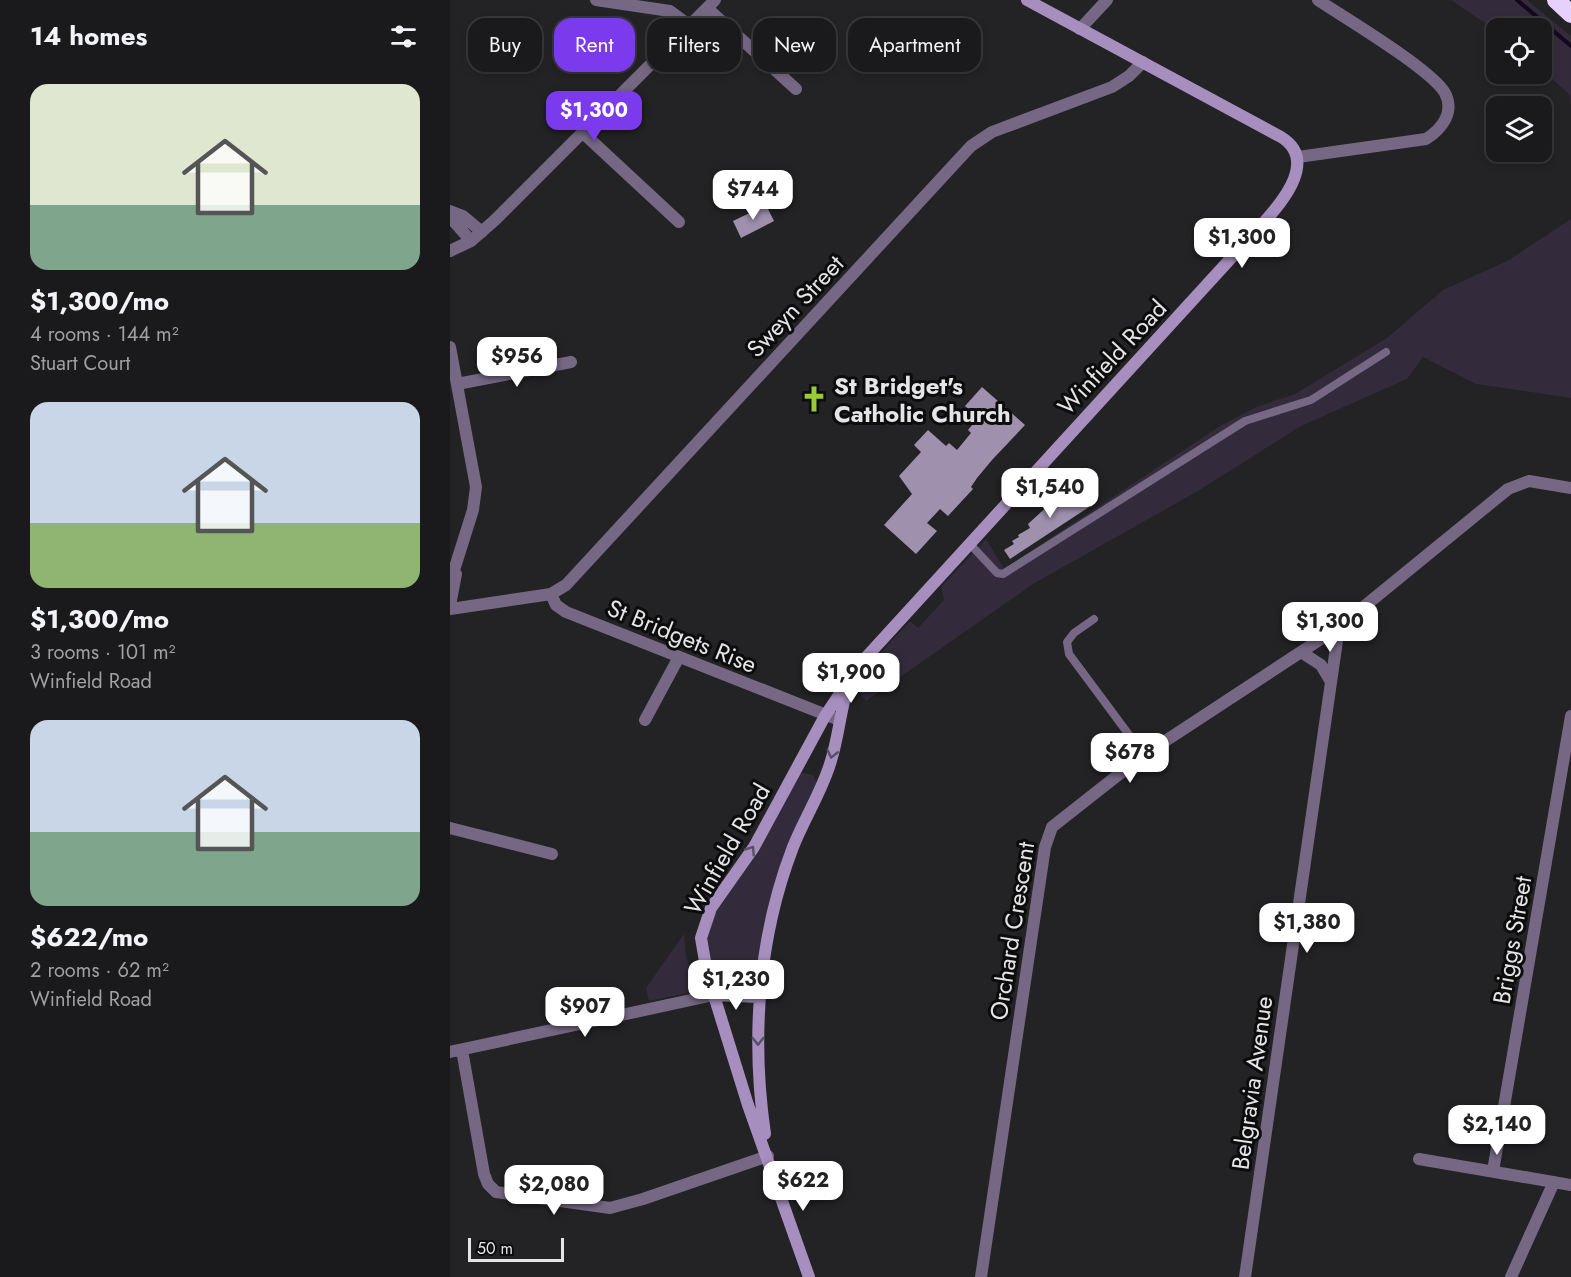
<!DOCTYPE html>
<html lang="en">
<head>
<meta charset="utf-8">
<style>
	body { margin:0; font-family:Jost,sans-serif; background:#232325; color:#f1f3f6; height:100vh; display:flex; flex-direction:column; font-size:22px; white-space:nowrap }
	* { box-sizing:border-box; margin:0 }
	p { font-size:20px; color:#9fa1a3 }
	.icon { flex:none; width:33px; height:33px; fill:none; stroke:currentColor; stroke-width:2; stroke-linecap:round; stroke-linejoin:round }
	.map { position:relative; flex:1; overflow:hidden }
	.sheet { display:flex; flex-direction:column; background:#1a1a1c; width:450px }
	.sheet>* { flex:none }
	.banner { position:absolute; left:18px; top:18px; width:570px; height:54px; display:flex; gap:12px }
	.buttons { position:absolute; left:1036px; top:18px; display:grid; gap:12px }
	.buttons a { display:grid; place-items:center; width:66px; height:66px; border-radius:12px; background:#1a1a1c; box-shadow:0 3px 9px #0003,0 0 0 2px #38383b; font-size:30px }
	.scale { position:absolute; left:18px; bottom:15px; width:96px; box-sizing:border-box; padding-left:6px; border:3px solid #e5e4e6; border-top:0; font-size:16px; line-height:21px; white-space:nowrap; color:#e5e4e6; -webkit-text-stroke:4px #0c0c0d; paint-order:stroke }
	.price { position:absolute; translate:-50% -51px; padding:0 14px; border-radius:12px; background:#fff; color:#222; font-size:20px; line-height:39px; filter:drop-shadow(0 2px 3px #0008) }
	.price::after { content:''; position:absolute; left:50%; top:36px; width:18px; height:14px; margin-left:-9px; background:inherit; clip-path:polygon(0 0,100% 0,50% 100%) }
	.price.selected { background:#7c3aed; color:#fff }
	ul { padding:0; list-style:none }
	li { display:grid; align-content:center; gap:12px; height:318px; padding:0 30px }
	li span { display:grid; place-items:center; height:186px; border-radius:18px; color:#555 }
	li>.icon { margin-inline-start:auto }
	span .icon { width:108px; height:108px; fill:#fffc; stroke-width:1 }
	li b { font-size:26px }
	h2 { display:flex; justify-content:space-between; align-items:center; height:72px; padding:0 30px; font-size:26px }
	.chip { padding:0 21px; border-radius:18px; background:#1a1a1c; box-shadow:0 3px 9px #0003,0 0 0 2px #38383b; font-size:21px; line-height:54px }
	.chip.selected { background:#7c3aed; color:#fff }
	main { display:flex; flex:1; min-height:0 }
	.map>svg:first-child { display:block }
	.green { fill:#332b3b }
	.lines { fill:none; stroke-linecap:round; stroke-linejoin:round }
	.stream { stroke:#13081d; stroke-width:4 }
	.building { fill:#9f91ae }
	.lane { stroke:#766885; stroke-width:8 }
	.street { stroke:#766885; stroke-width:12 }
	.secondary { stroke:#a68fbe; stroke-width:12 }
	.highway { stroke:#e6d1fc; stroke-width:18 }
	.oneway { stroke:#594e66 }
	.labels { text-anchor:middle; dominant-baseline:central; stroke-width:6; stroke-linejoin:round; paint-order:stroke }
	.street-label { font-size:24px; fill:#e5e4e6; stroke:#0c0c0d }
	.poi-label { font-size:24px; font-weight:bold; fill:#e5e4e6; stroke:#0c0c0d; text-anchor:start }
</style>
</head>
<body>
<main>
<section class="sheet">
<h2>14 homes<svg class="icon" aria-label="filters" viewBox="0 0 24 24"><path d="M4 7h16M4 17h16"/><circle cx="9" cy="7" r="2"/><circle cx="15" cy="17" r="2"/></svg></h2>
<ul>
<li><span style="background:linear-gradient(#dfe7d0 65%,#7fa58c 0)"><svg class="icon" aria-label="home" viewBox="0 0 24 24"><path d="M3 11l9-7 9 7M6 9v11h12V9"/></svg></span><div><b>$1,300/mo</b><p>4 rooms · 144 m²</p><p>Stuart Court</p></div></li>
<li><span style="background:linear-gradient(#c9d6e8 65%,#8fb573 0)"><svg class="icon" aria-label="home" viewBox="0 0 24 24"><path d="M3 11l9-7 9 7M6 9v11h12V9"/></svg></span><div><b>$1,300/mo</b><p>3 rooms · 101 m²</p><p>Winfield Road</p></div></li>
<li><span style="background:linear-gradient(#c9d6e8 60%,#7fa58c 0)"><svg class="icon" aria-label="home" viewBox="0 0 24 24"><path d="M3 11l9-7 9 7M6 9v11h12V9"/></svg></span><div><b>$622/mo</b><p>2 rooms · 62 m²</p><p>Winfield Road</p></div></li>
</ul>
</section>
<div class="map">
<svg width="1121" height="1277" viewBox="0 0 1121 1277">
	<rect width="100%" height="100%" fill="#232225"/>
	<path class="green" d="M1001,0H1077L1121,36V110L1120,95L1092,70V28H1047V31Z
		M1121,219V398L1026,384L973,357L957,379L851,426L748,491L583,584L416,701L407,689L422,663L460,621L468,628L494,600L491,587L536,539L554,569L770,426L806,407L845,394L937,338L993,290L1059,260Z
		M354,773L363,775L367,783L304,988L267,987L256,950L257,925L350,774Z
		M234,934L236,956L246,991L199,1001L196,988Z"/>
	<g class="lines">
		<path class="stream" d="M1067,0L1121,46"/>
	</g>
	<path class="building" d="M316,205L324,221L291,238L283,221Z
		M532,387L575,425L542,460L527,478L521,487L523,489L498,516L490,509L477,523L487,531L466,554L434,525L462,494L449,476L471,452L464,445L478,430L496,446L499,443L507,450L521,433L518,430L528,418L515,406Z
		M620,482L639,507L560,559L554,550L564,544L562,541L569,537L568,535L580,528L578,524L614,491L612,488Z"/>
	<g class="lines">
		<path class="lane" d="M519,543L547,573L553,574L795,421L861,400L936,352
			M644,619L624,633L617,642L619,654L694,755"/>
		<path class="street" d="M146,0L220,11L239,25
			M257,8L346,89
			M630,29L657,0
			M132,132L229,222
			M848,157L976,139C992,129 1005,112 995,93C981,69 895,18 868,0
			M0,211L13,216L32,232
			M0,217L21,241
			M0,251L21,241L45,220L265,0
			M0,347L26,487L23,510L0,583
			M7,384L121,362
			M101,594L106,605L116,612L389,720
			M0,605L6,574
			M0,609L101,594L116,585L521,146L542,132L662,87L679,76L693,62
			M851,652L871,665L881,682
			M195,720L229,657
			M0,828L102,854
			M12,1050L34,1174L38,1184L46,1192L160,1208L193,1199L318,1156
			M0,1052L264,995
			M969,1159L1121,1185
			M1043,1171L1121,716
			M531,1277L595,847L602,827L663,779L694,755L889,627L1058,489L1079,481L1121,488
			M795,1277L889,627
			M1061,1277L1104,1182"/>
		<path class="secondary" d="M264,995L309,997
			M315,1134C301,1038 308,938 343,847C354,819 371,793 380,764C388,740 390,714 397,689
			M359,1277L298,1105L257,973L251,938L261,908L304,847L375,716L409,665L815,221C835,199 867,159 831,137L577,0"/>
		<path class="highway" d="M1106,0L1121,14"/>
	</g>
	<defs><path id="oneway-chevron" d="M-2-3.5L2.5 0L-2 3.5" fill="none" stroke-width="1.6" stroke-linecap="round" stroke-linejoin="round" transform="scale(1.5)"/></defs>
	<g class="oneway">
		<use href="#oneway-chevron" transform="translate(382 754) rotate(103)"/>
		<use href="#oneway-chevron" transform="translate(301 850) rotate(-56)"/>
		<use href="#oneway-chevron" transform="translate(308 1041) rotate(90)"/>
	</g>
	<defs>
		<g id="church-bare" transform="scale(2.07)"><path d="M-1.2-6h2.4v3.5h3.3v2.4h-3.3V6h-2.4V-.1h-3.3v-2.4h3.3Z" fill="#98cb37" stroke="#0c0c0d" stroke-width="2.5" paint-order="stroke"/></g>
	</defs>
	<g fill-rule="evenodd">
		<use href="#church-bare" x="364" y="399"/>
	</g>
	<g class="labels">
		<g class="street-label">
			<text transform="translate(345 306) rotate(-47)">Sweyn Street</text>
			<text transform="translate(662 357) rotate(-47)">Winfield Road</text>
			<text transform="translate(232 636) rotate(22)">St Bridgets Rise</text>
			<text transform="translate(277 849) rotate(-60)">Winfield Road</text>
			<text transform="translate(562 931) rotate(-81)">Orchard Crescent</text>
			<text transform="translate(1062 940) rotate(-80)">Briggs Street</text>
			<text transform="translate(802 1083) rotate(-82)">Belgravia Avenue</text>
		</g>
		<g class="poi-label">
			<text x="384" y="385">St Bridget's<tspan x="384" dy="28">Catholic Church</tspan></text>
		</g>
	</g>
</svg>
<div class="buttons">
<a><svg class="icon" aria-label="locate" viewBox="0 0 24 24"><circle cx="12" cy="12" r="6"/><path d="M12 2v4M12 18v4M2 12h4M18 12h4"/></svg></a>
<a><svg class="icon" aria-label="layers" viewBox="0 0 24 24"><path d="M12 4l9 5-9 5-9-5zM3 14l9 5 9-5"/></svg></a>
</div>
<div class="scale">50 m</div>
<b class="price selected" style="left:144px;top:142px">$1,300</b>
<b class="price" style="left:303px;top:221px">$744</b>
<b class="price" style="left:792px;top:269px">$1,300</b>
<b class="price" style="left:67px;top:388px">$956</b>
<b class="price" style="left:600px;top:519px">$1,540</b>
<b class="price" style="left:880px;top:653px">$1,300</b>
<b class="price" style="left:401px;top:704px">$1,900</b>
<b class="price" style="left:680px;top:784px">$678</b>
<b class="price" style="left:857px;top:954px">$1,380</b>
<b class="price" style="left:286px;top:1011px">$1,230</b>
<b class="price" style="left:135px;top:1038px">$907</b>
<b class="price" style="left:1047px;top:1156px">$2,140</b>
<b class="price" style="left:353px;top:1212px">$622</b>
<b class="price" style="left:104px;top:1216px">$2,080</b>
<div class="banner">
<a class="chip">Buy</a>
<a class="chip selected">Rent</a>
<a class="chip">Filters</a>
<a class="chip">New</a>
<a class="chip">Apartment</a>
</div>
</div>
</main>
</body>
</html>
